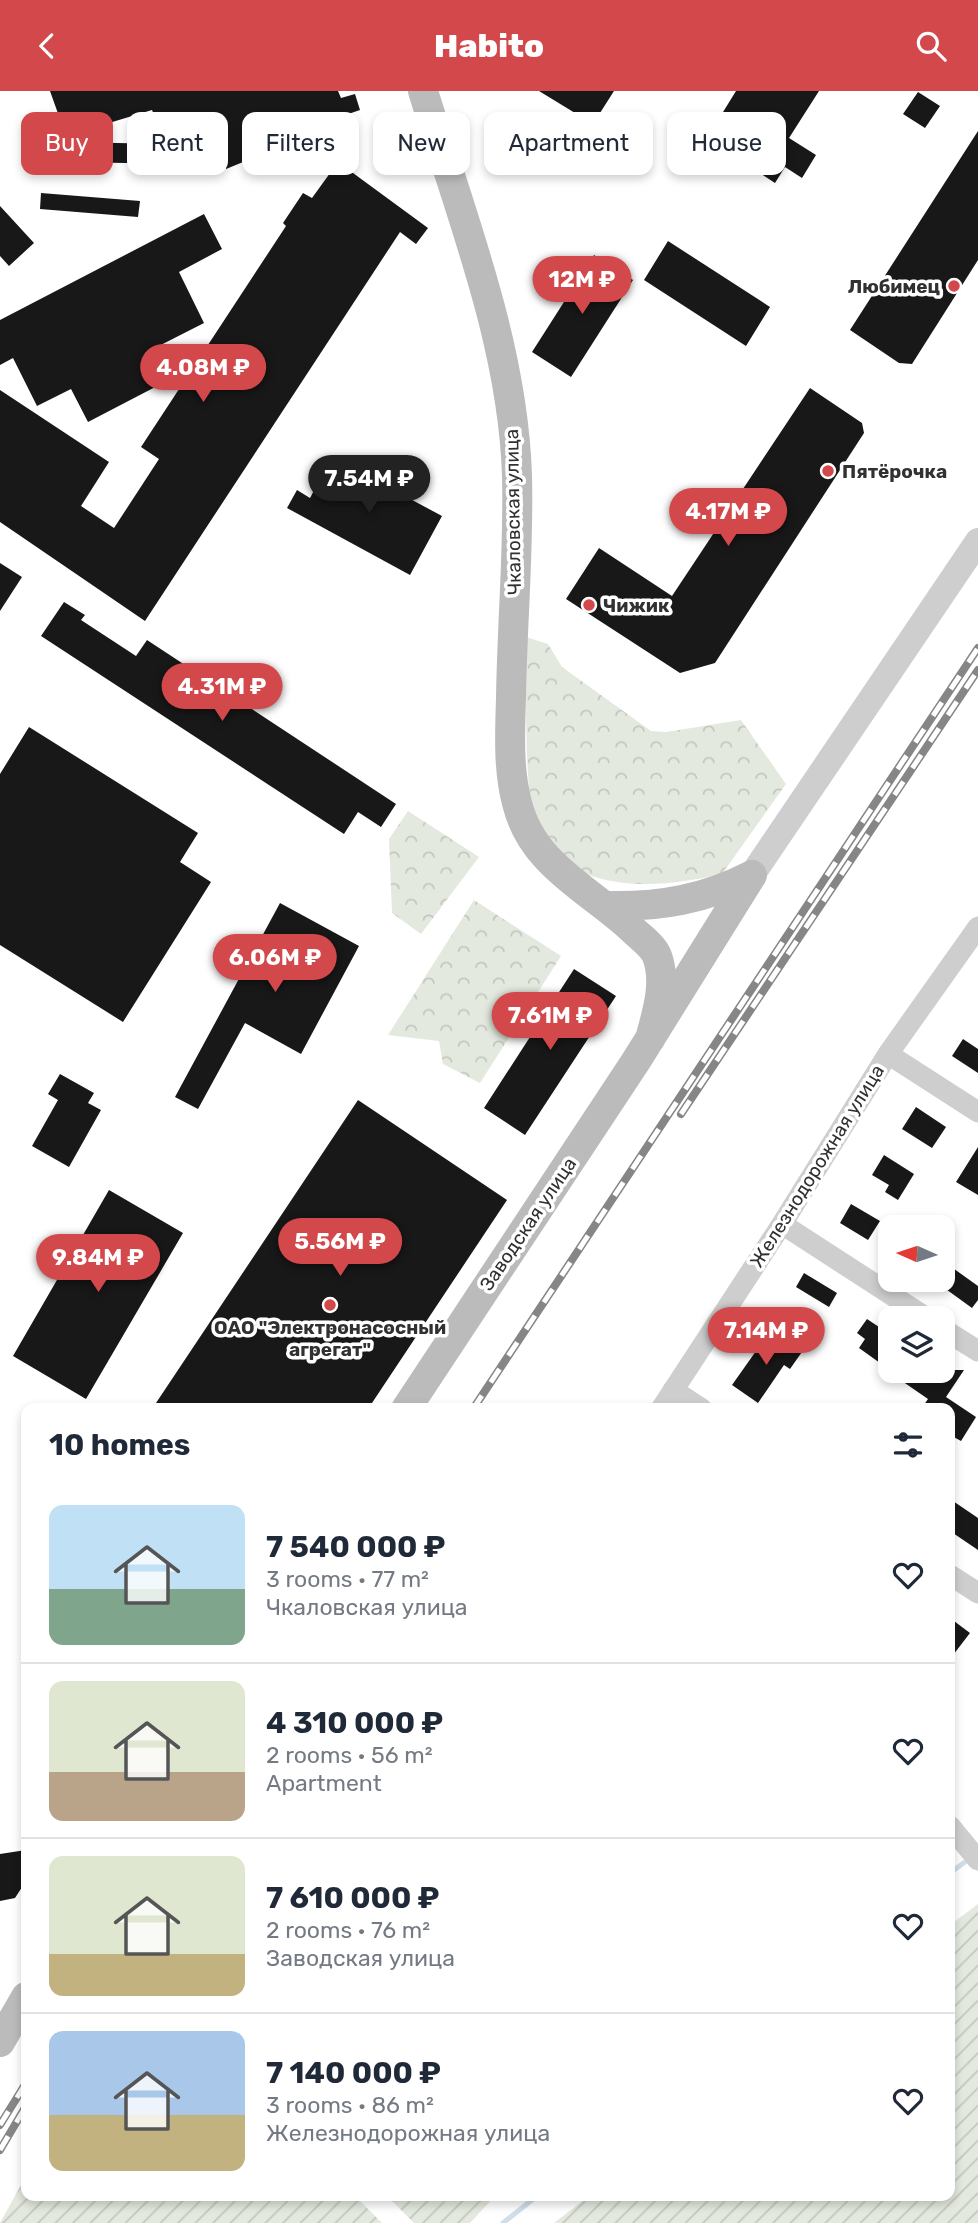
<!DOCTYPE html>
<html lang="en">
<head>
<meta charset="utf-8">
<style>
	body { margin:0; font-family:Rubik,sans-serif; background:#f2f2f3; color:#1f2937; height:100vh; display:flex; flex-direction:column; font-size:26px; white-space:nowrap }
	* { box-sizing:border-box; margin:0 }
	p { font-size:23px; color:#747a83 }
	.icon { flex:none; width:38px; height:38px; fill:none; stroke:currentColor; stroke-width:2; stroke-linecap:round; stroke-linejoin:round }
	.map { position:relative; flex:1; overflow:hidden }
	.side { position:absolute; left:21px; top:1312px; width:934px; height:798px; display:flex; flex-direction:column; background:#fff; border-radius:14px; box-shadow:0 4px 10px #0003 }
	.side>* { flex:none }
	.guide { position:absolute; left:21px; top:21px; width:936px; height:63px; display:flex; gap:14px }
	.needle { width:46px; rotate:273deg }
	.fabs { position:absolute; left:878px; top:1124px; display:grid; gap:14px }
	.fabs a { display:grid; place-items:center; width:77px; height:77px; border-radius:14px; background:#fff; box-shadow:0 4px 10px #0003; font-size:35px }
	.price { position:absolute; translate:-50% -60px; padding:0 16px; border-radius:24px; background:#d3484a; color:#fff; font-size:23px; line-height:46px; filter:drop-shadow(0 2px 4px #0008) }
	.price::after { content:''; position:absolute; left:50%; top:42px; width:21px; height:16px; margin-left:-10px; background:inherit; clip-path:polygon(0 0,100% 0,50% 100%) }
	.price.current { background:#222; color:#fff }
	ul { padding:0; list-style:none }
	li { display:flex; align-items:center; gap:21px; height:175px; padding:0 28px }
	li+li { border-top:2px solid #e0e1e3 }
	li span { display:grid; place-items:center; flex:none; width:196px; height:140px; border-radius:14px; color:#555 }
	li>.icon { margin-inline-start:auto }
	span .icon { width:84px; height:84px; fill:#fffc; stroke-width:1 }
	li b { font-size:30px }
	h2 { display:flex; justify-content:space-between; align-items:center; height:84px; padding:0 28px; font-size:30px }
	.pill { padding:0 24px; border-radius:14px; background:#fff; box-shadow:0 4px 10px #0003; font-size:24px; line-height:63px }
	.pill.current { background:#d3484a; color:#fff }
	header { display:flex; justify-content:space-between; align-items:center; height:91px; padding:0 28px; background:#d3484a; color:#fff; font-size:32px; font-weight:800 }
	.map>svg:first-child { display:block }
	.forest { fill:url(#forest-crowns) }
	.garden { fill:url(#garden-furrows) }
	.lines { fill:none; stroke-linecap:round; stroke-linejoin:round }
	.stream { stroke:#d0deea; stroke-width:5 }
	.building { fill:#181818 }
	.minor { stroke:#cecece; stroke-width:21 }
	.tertiary { stroke:#cecece; stroke-width:26 }
	.secondary { stroke:#bbb; stroke-width:30 }
	.rail-casing { stroke:#868686; stroke-width:8 }
	.rail { stroke:#fff; stroke-width:5; stroke-dasharray:16; stroke-linecap:butt }
	.poi-dot { fill:#d3484a; stroke:#fff; stroke-width:2.5 }
	.labels { text-anchor:middle; dominant-baseline:central; stroke-width:7; stroke-linejoin:round; paint-order:stroke }
	.poi-label { font-size:19px; font-weight:bold; fill:#313131; stroke:#fff; text-anchor:start }
	.street-label { font-size:19px; fill:#313131; stroke:#fff }
</style>
</head>
<body>
<header><svg class="icon" aria-label="back" viewBox="0 0 24 24"><path d="M15 5l-7 7 7 7"/></svg>Habito<svg class="icon" aria-label="search" viewBox="0 0 24 24"><circle cx="10" cy="10" r="6"/><path d="M15 15l6 6"/></svg></header>
<div class="map">
<svg width="978" height="2132" viewBox="0 0 978 2132">
	<defs>
		<pattern id="forest-crowns" width="20" height="18" patternUnits="userSpaceOnUse" patternTransform="scale(1.75)"><rect width="20" height="18" fill="#e3e9de"/><path d="M2 6a3 3 0 1 1 6 0M12 15a3 3 0 1 1 6 0" fill="none" stroke="#c3c8bf"/></pattern>
		<pattern id="garden-furrows" width="10" height="10" patternUnits="userSpaceOnUse" patternTransform="scale(1.75)"><rect width="10" height="10" fill="#e3e9de"/><path d="M-1 1l2-2M0 10L10 0M9 11l2-2" fill="none" stroke="#c3c8bf"/></pattern>
	</defs>
	<rect width="100%" height="100%" fill="#fff"/>
	<path class="forest" d="M526,546L548,553L562,576L651,640L666,641L741,629L786,693L722,783C661,797 583,805 540,747C522,721 527,583 526,546Z
		M408,720L479,766L421,843L392,822L389,748Z
		M474,809L561,865L480,992L443,973L439,950L388,944Z"/>
	<path class="garden" d="M978,1813V2132H554L589,2105H950V1834Z
		M26,2085V2105H355L382,2132H0Z
		M387,2105H495L470,2132H414Z"/>
	<g class="lines">
		<path class="stream" d="M950,1782L965,1771
			M503,2132L537,2105"/>
	</g>
	<path class="building" d="M50,0H338L341,7L355,3L360,19L328,30L327,37L226,78L221,67L174,73L75,71L68,51L166,53L152,19L66,45Z
		M539,0H614L593,33Z
		M736,0H819L789,47L816,64L802,87L785,76L775,92L707,47Z
		M918,1L940,15L925,37L903,23Z
		M978,40V169L912,273L899,272L850,239Z
		M338,71L428,137L416,153L400,141L145,530L0,431V299L109,371L81,415L114,437L159,368L141,356L286,135L283,132L303,102L312,107Z
		M41,102L140,110L138,126L40,118Z
		M0,115L34,152L9,175L0,165Z
		M204,123L222,158L179,181L204,232L145,262L161,293L88,331L71,298L37,315L13,267L0,274V229Z
		M668,150L770,216L746,255L644,189Z
		M594,164L633,189L571,286L532,261Z
		M810,297L862,332L864,342L715,572L680,582L566,508L599,457L672,505Z
		M332,366L442,425L410,484L287,417L297,399L310,407Z
		M0,472L22,486L0,520Z
		M64,511L85,524L81,529L136,565L147,549L396,713L381,736L358,721L344,743L41,545Z
		M29,636L198,742L180,771L211,791L123,931L0,854V683Z
		M280,812L359,855L301,963L245,932L198,1018L175,1006Z
		M574,878L616,905L525,1044L484,1017Z
		M963,948L978,958V982L952,965Z
		M60,983L94,1002L88,1012L101,1019L69,1076L32,1055L58,1009L48,1003Z
		M358,1009L507,1109L368,1318H152Z
		M916,1016L946,1036L932,1057L902,1038Z
		M978,1056V1104L956,1091Z
		M884,1064L914,1083L898,1109L885,1101L889,1094L872,1084Z
		M109,1099L183,1142L86,1308L13,1265Z
		M851,1113L880,1130L868,1149L840,1132Z
		M943,1170L978,1195V1209L972,1217L943,1196Z
		M804,1182L837,1202L829,1216L796,1196Z
		M867,1228L891,1244V1256L880,1272L859,1257L865,1248L857,1242Z
		M768,1243L786,1256L791,1249L804,1258L790,1278L784,1274L758,1312L732,1294Z
		M886,1279H964L946,1306L976,1326L961,1350L950,1344V1318H921L928,1308Z
		M950,1408L978,1427V1459L950,1440Z
		M950,1527L970,1542L950,1568Z
		M26,1759V1790L15,1807L0,1810V1763Z"/>
	<g class="lines">
		<path class="minor" d="M888,963L978,1021
			M782,1133L927,1227
			M943,1238L978,1260
			M673,1299L702,1318
			M661,1318L782,1133L888,963L978,836
			M950,1484L978,1502
			M950,1735L978,1769"/>
		<path class="tertiary" d="M752,784L978,450"/>
		<path class="secondary" d="M423,0C461,125 513,253 517,385C519,459 512,533 511,607C510,642 508,678 517,712C532,774 589,798 632,838C640,846 653,855 657,865C667,892 657,922 650,948
			M406,1318L636,970L752,784C706,808 660,816 608,815
			M0,1951L26,1906"/>
		<g class="rail-casing">
			<path id="rail" d="M681,1023L978,579
				M473,1318L978,557
				M0,2034L26,1992
				M0,2059L26,2015"/>
		</g>
		<use href="#rail" class="rail"/>
	</g>
	<g class="poi-dot">
		<circle cx="954" cy="195" r="7"/>
		<circle cx="828" cy="380" r="7"/>
		<circle cx="589" cy="514" r="7"/>
		<circle cx="330" cy="1214" r="7"/>
	</g>
	<g class="labels">
		<g class="poi-label">
			<text x="940" y="195" text-anchor="end">Любимец</text>
			<text x="842" y="380">Пятёрочка</text>
			<text x="603" y="514">Чижик</text>
			<text x="330" y="1236" text-anchor="middle">ОАО "Электронасосный<tspan x="330" dy="22">агрегат"</tspan></text>
		</g>
		<g class="street-label">
			<text transform="translate(513 421) rotate(-91)">Чкаловская улица</text>
			<text transform="translate(817 1075) rotate(-58)">Железнодорожная улица</text>
			<text transform="translate(528 1133) rotate(-56)">Заводская улица</text>
		</g>
	</g>
</svg>
<div class="fabs">
<a><svg class="needle" viewBox="-14 -14 28 28"><path d="M0-13l5 13h-10z" fill="#e53935"/><path d="M0 13l5-13h-10z" fill="#747a83"/></svg></a>
<a><svg class="icon" aria-label="layers" viewBox="0 0 24 24"><path d="M12 4l9 5-9 5-9-5zM3 14l9 5 9-5"/></svg></a>
</div>
<b class="price" style="left:582px;top:225px">12M ₽</b>
<b class="price" style="left:203px;top:313px">4.08M ₽</b>
<b class="price current" style="left:369px;top:424px">7.54M ₽</b>
<b class="price" style="left:728px;top:457px">4.17M ₽</b>
<b class="price" style="left:222px;top:632px">4.31M ₽</b>
<b class="price" style="left:275px;top:903px">6.06M ₽</b>
<b class="price" style="left:550px;top:961px">7.61M ₽</b>
<b class="price" style="left:340px;top:1187px">5.56M ₽</b>
<b class="price" style="left:98px;top:1203px">9.84M ₽</b>
<b class="price" style="left:766px;top:1276px">7.14M ₽</b>
<div class="guide">
<a class="pill current">Buy</a>
<a class="pill">Rent</a>
<a class="pill">Filters</a>
<a class="pill">New</a>
<a class="pill">Apartment</a>
<a class="pill">House</a>
</div>
<section class="side">
<h2>10 homes<svg class="icon" aria-label="filters" viewBox="0 0 24 24"><path d="M4 7h16M4 17h16"/><circle cx="9" cy="7" r="2"/><circle cx="15" cy="17" r="2"/></svg></h2>
<ul>
<li><span style="background:linear-gradient(#bfe0f5 60%,#7fa58c 0)"><svg class="icon" aria-label="home" viewBox="0 0 24 24"><path d="M3 11l9-7 9 7M6 9v11h12V9"/></svg></span><div><b>7 540 000 ₽</b><p>3 rooms · 77 m²</p><p>Чкаловская улица</p></div><svg class="icon" aria-label="heart" viewBox="0 0 24 24"><path d="M12 20l-8-8c-3-5 5-10 8-4 3-6 11-1 8 4z"/></svg></li>
<li><span style="background:linear-gradient(#dfe7d0 65%,#b9a48a 0)"><svg class="icon" aria-label="home" viewBox="0 0 24 24"><path d="M3 11l9-7 9 7M6 9v11h12V9"/></svg></span><div><b>4 310 000 ₽</b><p>2 rooms · 56 m²</p><p>Apartment</p></div><svg class="icon" aria-label="heart" viewBox="0 0 24 24"><path d="M12 20l-8-8c-3-5 5-10 8-4 3-6 11-1 8 4z"/></svg></li>
<li><span style="background:linear-gradient(#dfe7d0 70%,#c2b280 0)"><svg class="icon" aria-label="home" viewBox="0 0 24 24"><path d="M3 11l9-7 9 7M6 9v11h12V9"/></svg></span><div><b>7 610 000 ₽</b><p>2 rooms · 76 m²</p><p>Заводская улица</p></div><svg class="icon" aria-label="heart" viewBox="0 0 24 24"><path d="M12 20l-8-8c-3-5 5-10 8-4 3-6 11-1 8 4z"/></svg></li>
<li><span style="background:linear-gradient(#a9c7e8 60%,#c2b280 0)"><svg class="icon" aria-label="home" viewBox="0 0 24 24"><path d="M3 11l9-7 9 7M6 9v11h12V9"/></svg></span><div><b>7 140 000 ₽</b><p>3 rooms · 86 m²</p><p>Железнодорожная улица</p></div><svg class="icon" aria-label="heart" viewBox="0 0 24 24"><path d="M12 20l-8-8c-3-5 5-10 8-4 3-6 11-1 8 4z"/></svg></li>
</ul>
</section>
</div>
</body>
</html>
